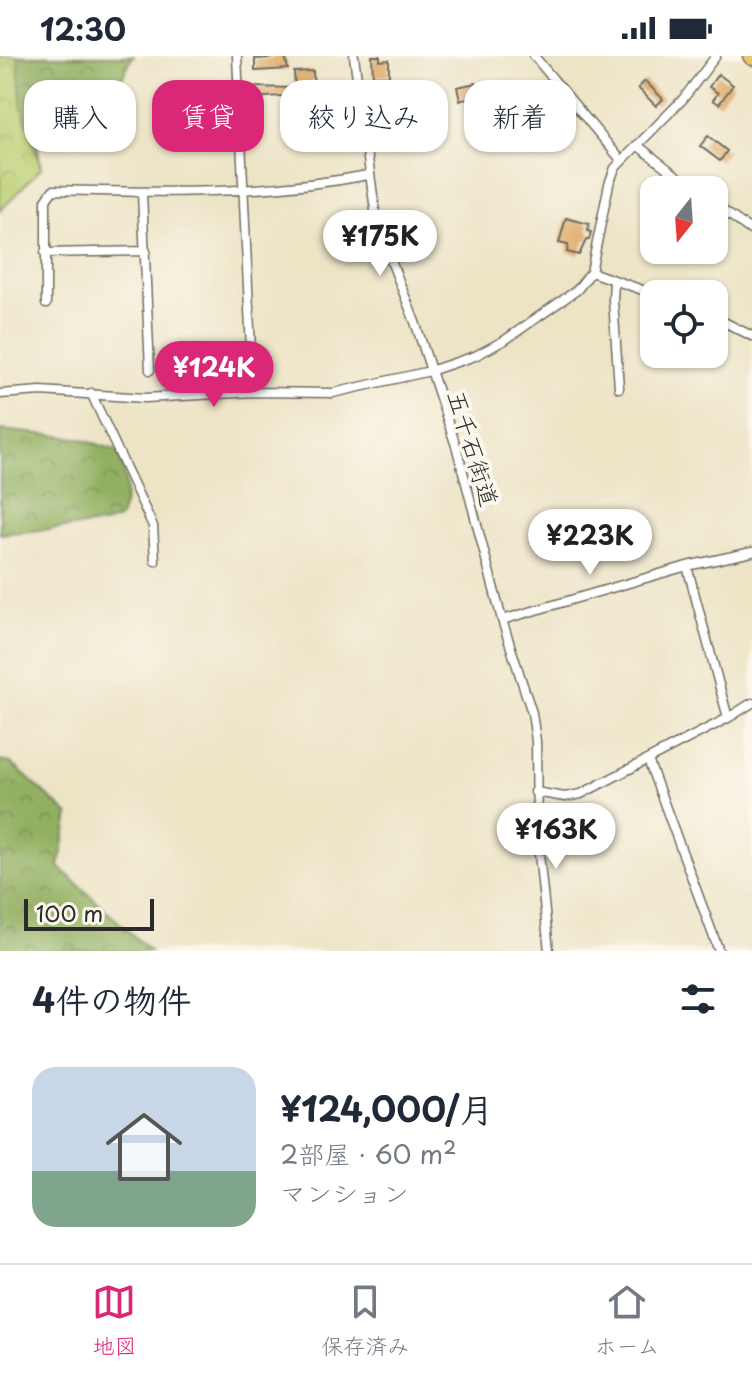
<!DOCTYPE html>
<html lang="ja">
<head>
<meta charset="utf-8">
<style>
	body { margin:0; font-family:"Playpen Sans","Klee One",sans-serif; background:#f6f6f7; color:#1f2937; height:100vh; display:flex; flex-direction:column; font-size:30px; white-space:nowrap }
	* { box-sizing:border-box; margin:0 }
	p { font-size:26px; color:#747a83 }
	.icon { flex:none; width:44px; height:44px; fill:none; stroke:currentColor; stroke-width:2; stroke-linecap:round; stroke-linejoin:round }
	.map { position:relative; height:895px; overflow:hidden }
	.panel { display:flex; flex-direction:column; background:#fff; flex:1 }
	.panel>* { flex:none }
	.top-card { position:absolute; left:24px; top:24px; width:704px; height:72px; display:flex; gap:16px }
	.needle { width:52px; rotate:197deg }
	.buttons { position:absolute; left:640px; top:120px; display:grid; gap:16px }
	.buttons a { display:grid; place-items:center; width:88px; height:88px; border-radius:16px; background:#fff; box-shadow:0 2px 6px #0004; font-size:40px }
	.scale { position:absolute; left:24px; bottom:20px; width:130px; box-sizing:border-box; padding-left:8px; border:4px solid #2b2b2b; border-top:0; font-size:22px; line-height:28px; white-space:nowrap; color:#2b2b2b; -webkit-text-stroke:6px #fbf7ec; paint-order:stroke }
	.price { position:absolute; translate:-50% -68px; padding:0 18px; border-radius:28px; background:#fff; color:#222; font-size:26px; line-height:52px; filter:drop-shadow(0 2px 4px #0008) }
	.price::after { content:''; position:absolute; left:50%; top:48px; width:24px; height:18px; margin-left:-12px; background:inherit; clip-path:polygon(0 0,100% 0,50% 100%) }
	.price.current { background:#db2777; color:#fff }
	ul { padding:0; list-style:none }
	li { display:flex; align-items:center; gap:24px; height:200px; padding:0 32px }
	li+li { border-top:2px solid #e0e1e3 }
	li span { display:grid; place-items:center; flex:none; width:224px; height:160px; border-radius:24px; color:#555 }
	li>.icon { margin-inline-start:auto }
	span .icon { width:96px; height:96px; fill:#fffc; stroke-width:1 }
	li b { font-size:34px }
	h2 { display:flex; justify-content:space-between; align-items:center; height:96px; padding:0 32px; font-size:34px }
	.tag { padding:0 28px; border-radius:24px; background:#fff; box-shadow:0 2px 6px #0004; font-size:28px; line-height:72px }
	.tag.current { background:#db2777; color:#fff }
	.status { display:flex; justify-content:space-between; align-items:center; height:56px; padding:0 40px; background:#fff; direction:ltr }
	.status svg { height:22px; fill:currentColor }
	.dock { display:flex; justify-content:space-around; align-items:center; height:112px; border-top:2px solid #e0e1e3; background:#fff; font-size:22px; color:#747a83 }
	.dock a { display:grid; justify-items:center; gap:4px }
	.dock .current { color:#db2777 }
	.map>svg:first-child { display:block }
	.forest { fill:url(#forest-crowns); stroke:#5f6e46; stroke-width:2 }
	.park { fill:url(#park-crowns); stroke:#727c4e; stroke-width:2 }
	.building { fill:#dca55e }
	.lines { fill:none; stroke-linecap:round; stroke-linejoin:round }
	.minor-casing { stroke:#6f6c61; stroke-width:11 }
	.trunk-casing { stroke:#6f6c61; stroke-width:17 }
	.minor { stroke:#fff; stroke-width:8 }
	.trunk { stroke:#ecc669; stroke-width:14 }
	.labels { text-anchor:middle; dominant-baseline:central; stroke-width:8; stroke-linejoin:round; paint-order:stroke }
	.street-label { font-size:24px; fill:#2b2b2b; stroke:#fbf7ec }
</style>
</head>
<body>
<div class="status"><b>12:30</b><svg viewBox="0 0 49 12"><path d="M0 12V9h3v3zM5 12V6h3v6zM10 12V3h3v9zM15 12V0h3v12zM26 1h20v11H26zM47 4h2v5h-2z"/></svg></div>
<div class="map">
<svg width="752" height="895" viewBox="0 0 752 895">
	<defs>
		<pattern id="forest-crowns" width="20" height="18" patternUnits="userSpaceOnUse" patternTransform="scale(2)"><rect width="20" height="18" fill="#93b062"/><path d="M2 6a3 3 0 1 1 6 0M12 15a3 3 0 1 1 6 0" fill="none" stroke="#788f51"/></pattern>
		<pattern id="park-crowns" width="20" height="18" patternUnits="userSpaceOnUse" patternTransform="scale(2)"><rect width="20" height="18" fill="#bacd70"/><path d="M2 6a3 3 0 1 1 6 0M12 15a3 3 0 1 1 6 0" fill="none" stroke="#a0b061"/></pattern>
	</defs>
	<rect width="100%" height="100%" fill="#fbf7ec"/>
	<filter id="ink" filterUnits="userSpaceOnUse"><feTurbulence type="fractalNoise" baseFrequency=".0125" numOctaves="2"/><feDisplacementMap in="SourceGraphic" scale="16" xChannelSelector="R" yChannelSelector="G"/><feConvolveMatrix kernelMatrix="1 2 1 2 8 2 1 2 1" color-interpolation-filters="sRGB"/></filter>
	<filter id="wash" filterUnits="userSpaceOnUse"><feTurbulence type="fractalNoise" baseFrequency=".006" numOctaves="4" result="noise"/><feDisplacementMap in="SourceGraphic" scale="32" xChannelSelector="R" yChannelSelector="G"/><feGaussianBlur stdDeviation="1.8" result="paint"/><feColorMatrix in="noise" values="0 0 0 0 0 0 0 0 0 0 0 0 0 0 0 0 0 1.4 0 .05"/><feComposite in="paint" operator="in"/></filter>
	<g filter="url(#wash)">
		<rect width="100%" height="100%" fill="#ede4c6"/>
		<path class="forest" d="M0,0H133L119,28L71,81L48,58L35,69L41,112L0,152Z
			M0,374L78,382L116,394C128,417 130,439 119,463L104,468L0,478Z
			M0,705L11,707L69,759L59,811L150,895H0Z"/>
		<path class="park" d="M0,0H18L21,48L41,112L0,155Z"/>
		<g id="blocks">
			<path class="building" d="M272,0H285L288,13L255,15V3L272,2Z
				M372,0H380V5L389,4V20H373Z
				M313,15L314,38L249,42V31L295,32L294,16Z
				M718,18L733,29L719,48L713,44L718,37L709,31Z
				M645,25L663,43L656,50L638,32Z
				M476,27L478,38L460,45L457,31Z
				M513,41L517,53L500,58L496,46Z
				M708,80L727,95L720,105L700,90Z
				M566,162L589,168L588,175L591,176L589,184H586L579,199L567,196L568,189L559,187Z"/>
		</g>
	</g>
	<g filter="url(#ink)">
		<use href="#blocks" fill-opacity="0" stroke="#6f6c61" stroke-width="2"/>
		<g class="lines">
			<g class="minor-casing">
				<path id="minor" d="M237,0L253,336
					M354,0L377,169L415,266L457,393L502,564L532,657L536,685L537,778L549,895
					M534,0L621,104
					M637,89L695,134
					M142,137L150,314
					M714,148L752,175
					M45,197L146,195
					M591,216L654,238
					M614,225L613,244L619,332
					M46,248V144L53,134C158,137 265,139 368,119
					M714,261L752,280
					M91,337L153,470L155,505
					M0,338L41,335L145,342L253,336L333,337L430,315L475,300L505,284L577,234L591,216L609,128L615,112L683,43L716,0
					M687,510L728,662
					M502,564L687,510L752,496
					M648,704L719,895
					M535,736L565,741L581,738L728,662L752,647"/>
			</g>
			<g class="trunk-casing">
				<path id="trunk" d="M750,0L752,2"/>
			</g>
			<use href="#minor" class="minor"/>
			<use href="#trunk" class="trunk"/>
		</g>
	</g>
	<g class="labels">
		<g class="street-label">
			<text transform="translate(474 392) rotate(73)">五千石街道</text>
		</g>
	</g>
</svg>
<div class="buttons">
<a><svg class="needle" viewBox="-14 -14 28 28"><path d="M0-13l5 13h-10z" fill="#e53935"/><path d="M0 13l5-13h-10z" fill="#747a83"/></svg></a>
<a><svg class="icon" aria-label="locate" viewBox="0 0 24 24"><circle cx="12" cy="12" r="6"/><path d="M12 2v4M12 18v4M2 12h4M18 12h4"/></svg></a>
</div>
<div class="scale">100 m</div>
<b class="price" style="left:380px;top:222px">¥175K</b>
<b class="price current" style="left:214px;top:353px">¥124K</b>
<b class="price" style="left:590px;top:521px">¥223K</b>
<b class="price" style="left:556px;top:815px">¥163K</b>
<div class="top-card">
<a class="tag">購入</a>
<a class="tag current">賃貸</a>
<a class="tag">絞り込み</a>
<a class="tag">新着</a>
</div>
</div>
<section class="panel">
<h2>4件の物件<svg class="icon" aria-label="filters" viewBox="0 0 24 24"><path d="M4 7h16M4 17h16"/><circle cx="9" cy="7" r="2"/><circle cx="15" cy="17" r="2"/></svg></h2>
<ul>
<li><span style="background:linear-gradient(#c9d6e8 65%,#7fa58c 0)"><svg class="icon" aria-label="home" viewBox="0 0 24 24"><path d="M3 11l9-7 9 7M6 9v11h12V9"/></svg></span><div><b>¥124,000/月</b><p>2部屋 · 60 m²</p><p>マンション</p></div></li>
</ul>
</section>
<nav class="dock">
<a class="current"><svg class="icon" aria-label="map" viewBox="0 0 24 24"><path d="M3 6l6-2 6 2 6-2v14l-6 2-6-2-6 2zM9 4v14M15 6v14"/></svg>地図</a>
<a><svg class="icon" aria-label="saved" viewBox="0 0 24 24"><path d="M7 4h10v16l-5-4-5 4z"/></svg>保存済み</a>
<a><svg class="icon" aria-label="home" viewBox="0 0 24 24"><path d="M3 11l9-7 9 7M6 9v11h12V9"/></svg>ホーム</a>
</nav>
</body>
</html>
